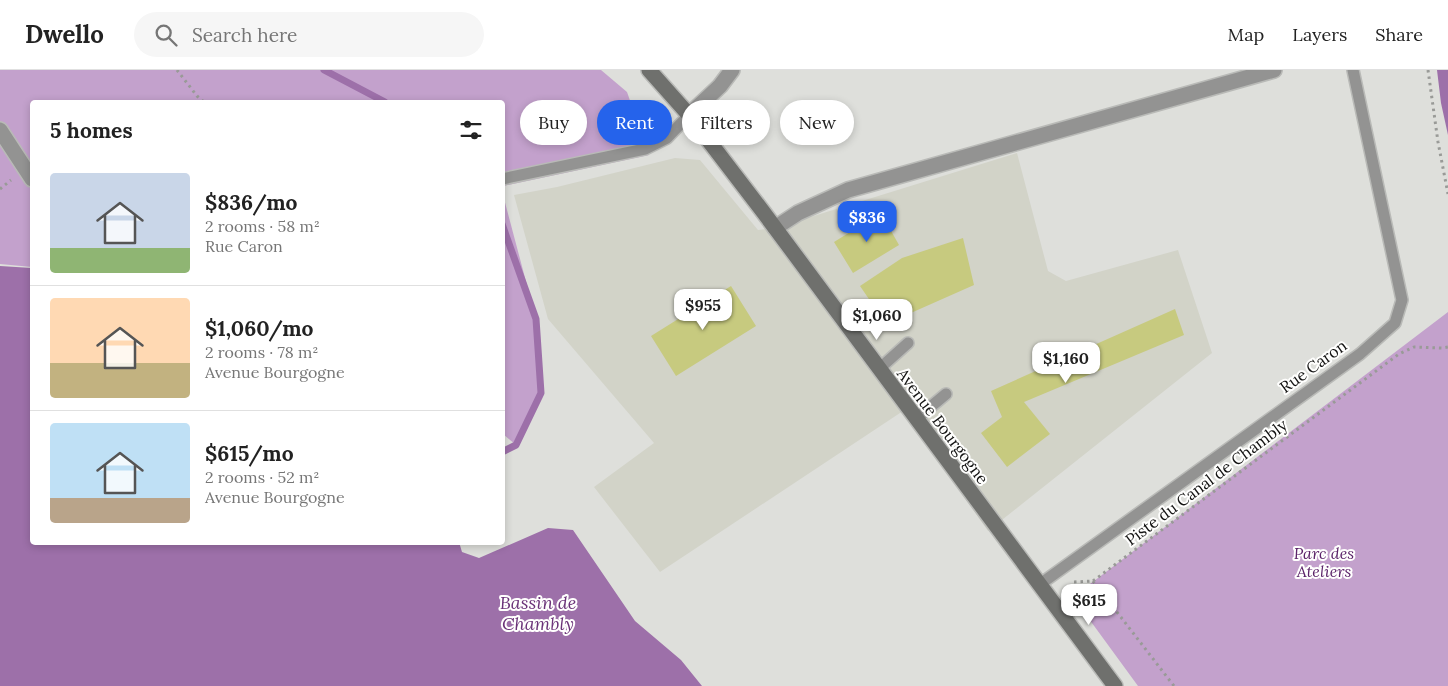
<!DOCTYPE html>
<html lang="en">
<head>
<meta charset="utf-8">
<style>
	body { margin:0; font-family:Lora,serif; background:#f6f6f6; color:#222; height:100vh; display:flex; flex-direction:column; font-size:19px; white-space:nowrap }
	* { box-sizing:border-box; margin:0 }
	p { font-size:16px; color:#767676 }
	.icon { flex:none; width:28px; height:28px; fill:none; stroke:currentColor; stroke-width:2; stroke-linecap:round; stroke-linejoin:round }
	.map { position:relative; flex:1; overflow:hidden }
	.sheet { position:absolute; left:30px; top:30px; width:475px; height:445px; display:flex; flex-direction:column; background:#fff; border-radius:5px; box-shadow:0 2px 8px #0003 }
	.sheet>* { flex:none }
	.hud { position:absolute; left:520px; top:30px; width:475px; height:45px; display:flex; gap:10px }
	.price { position:absolute; translate:-50% -42px; padding:0 11px; border-radius:10px; background:#fff; color:#222; font-size:16px; line-height:32px; filter:drop-shadow(0 1px 2px #0008) }
	.price::after { content:''; position:absolute; left:50%; top:30px; width:15px; height:11px; margin-left:-8px; background:inherit; clip-path:polygon(0 0,100% 0,50% 100%) }
	.price.current { background:#2563eb; color:#fff }
	ul { padding:0; list-style:none }
	li { display:flex; align-items:center; gap:15px; height:125px; padding:0 20px }
	li+li { border-top:1px solid #e0e0e0 }
	li span { display:grid; place-items:center; flex:none; width:140px; height:100px; border-radius:5px; color:#555 }
	li>.icon { margin-inline-start:auto }
	span .icon { width:60px; height:60px; fill:#fffc; stroke-width:1 }
	li b { font-size:21px }
	h2 { display:flex; justify-content:space-between; align-items:center; height:60px; padding:0 20px; font-size:21px }
	.pill { padding:0 18px; border-radius:22px; background:#fff; box-shadow:0 2px 8px #0003; font-size:18px; line-height:45px }
	.pill.current { background:#2563eb; color:#fff }
	header { display:flex; align-items:center; gap:30px; box-sizing:border-box; height:70px; padding:0 25px; background:#fff; border-bottom:1px solid #e0e0e0 }
	header strong { font-size:24px }
	nav { display:flex; gap:28px; margin-inline-start:auto; font-size:18px }
	.search { width:350px; height:45px; background:#f6f6f6; display:flex; align-items:center; gap:12px; box-sizing:border-box; padding:0 18px; border-radius:28px; color:#767676; font-size:19px }
	.map>svg:first-child { display:block }
	.built { fill:#d2d3c8 }
	.green { fill:#c3a1cc }
	.water { fill:#9d70a9 }
	.lines { fill:none; stroke-linecap:round; stroke-linejoin:round }
	.stream { stroke:#9d70a9; stroke-width:7 }
	.building { fill:#c7ca7f }
	.lane-casing { stroke:#b9bab7; stroke-width:14 }
	.street-casing { stroke:#b9bab7; stroke-width:18 }
	.secondary-casing { stroke:#b9bab7; stroke-width:18 }
	.path { stroke:#999a97; stroke-width:3; stroke-dasharray:2.5 4; stroke-linecap:butt }
	.lane { stroke:#939392; stroke-width:11 }
	.street { stroke:#939392; stroke-width:15 }
	.secondary { stroke:#6f706d; stroke-width:15 }
	.labels { text-anchor:middle; dominant-baseline:central; stroke-width:4; stroke-linejoin:round; paint-order:stroke }
	.street-label { font-size:16px; fill:#121211; stroke:#fffffe }
	.park-label { font-size:16px; font-style:italic; fill:#5b2369; stroke:#fffffe }
	.water-label { font-size:18px; font-style:italic; fill:#6a3278; stroke:#fffffe }
</style>
</head>
<body>
<header>
<strong>Dwello</strong>
<div class="search"><svg class="icon" aria-label="search" viewBox="0 0 24 24"><circle cx="10" cy="10" r="6"/><path d="M15 15l6 6"/></svg>Search here</div>
<nav><a>Map</a><a>Layers</a><a>Share</a></nav>
</header>
<div class="map">
<svg width="1448" height="616" viewBox="0 0 1448 616">
	<rect width="100%" height="100%" fill="#dedfdb"/>
	<path class="built" d="M1017,83L1048,201L1066,211L1178,180L1212,283L988,461L903,341L660,502L594,417L654,373L548,249L514,125L557,117L675,88L700,90L758,160L775,158Z"/>
	<path class="green" d="M0,0H601L627,22L649,85L503,116L502,32H32V197L0,194Z
		M503,125L536,249L541,323L516,375L503,364Z
		M1448,242V616H1138L1073,527Z"/>
	<path class="water" d="M1437,0H1448V65L1441,33Z
		M0,196L32,198V472H459L462,482L479,488L548,458L573,460L635,551L681,590L702,616H0Z"/>
	<g class="lines">
		<path class="stream" d="M324,0L385,32
			M502,154L536,249L541,323L516,375L502,382"/>
	</g>
	<path class="building" d="M881,143L899,175L853,203L834,172Z
		M963,168L974,215L886,254L860,216L902,188Z
		M731,216L756,256L676,306L651,266Z
		M1175,239L1184,265L1024,332L1050,364L1007,397L981,363L1002,347L991,321Z"/>
	<g class="lines">
		<g class="lane-casing">
			<path id="lane" d="M502,109L645,79L667,68L689,45
				M879,299L908,273
				M916,349L946,324
				M1039,515L1360,284L1395,253L1402,230L1353,0"/>
		</g>
		<g class="street-casing">
			<path id="street" d="M689,45L720,16L732,0
				M0,60L32,109
				M775,158L798,143L848,120L1274,0"/>
		</g>
		<g class="secondary-casing">
			<path id="secondary" d="M649,0L689,45L764,143L1115,616"/>
		</g>
		<path class="path" d="M177,0L197,26L204,32
			M1428,0L1438,72L1448,124
			M0,119L11,110
			M1093,511L1399,284L1414,277L1442,278L1448,277
			M1093,511L1174,616
			M1074,512L1093,511"/>
		<use href="#lane" class="lane"/>
		<use href="#street" class="street"/>
		<use href="#secondary" class="secondary"/>
	</g>
	<g class="labels">
		<g class="street-label">
			<text transform="translate(1313 296) rotate(-36)">Rue Caron</text>
			<text transform="translate(943 356) rotate(53)">Avenue Bourgogne</text>
			<text transform="translate(1206 412) rotate(-37)">Piste du Canal de Chambly</text>
		</g>
		<g class="park-label">
			<text x="1324" y="483">Parc des<tspan x="1324" dy="18">Ateliers</tspan></text>
		</g>
		<g class="water-label">
			<text x="538" y="532">Bassin de<tspan x="538" dy="21">Chambly</tspan></text>
		</g>
	</g>
</svg>
<b class="price current" style="left:867px;top:173px">$836</b>
<b class="price" style="left:703px;top:261px">$955</b>
<b class="price" style="left:877px;top:271px">$1,060</b>
<b class="price" style="left:1066px;top:314px">$1,160</b>
<b class="price" style="left:1089px;top:556px">$615</b>
<div class="hud">
<a class="pill">Buy</a>
<a class="pill current">Rent</a>
<a class="pill">Filters</a>
<a class="pill">New</a>
</div>
<section class="sheet">
<h2>5 homes<svg class="icon" aria-label="filters" viewBox="0 0 24 24"><path d="M4 7h16M4 17h16"/><circle cx="9" cy="7" r="2"/><circle cx="15" cy="17" r="2"/></svg></h2>
<ul>
<li><span style="background:linear-gradient(#c9d6e8 75%,#8fb573 0)"><svg class="icon" aria-label="home" viewBox="0 0 24 24"><path d="M3 11l9-7 9 7M6 9v11h12V9"/></svg></span><div><b>$836/mo</b><p>2 rooms · 58 m²</p><p>Rue Caron</p></div></li>
<li><span style="background:linear-gradient(#ffd9b3 65%,#c2b280 0)"><svg class="icon" aria-label="home" viewBox="0 0 24 24"><path d="M3 11l9-7 9 7M6 9v11h12V9"/></svg></span><div><b>$1,060/mo</b><p>2 rooms · 78 m²</p><p>Avenue Bourgogne</p></div></li>
<li><span style="background:linear-gradient(#bfe0f5 75%,#b9a48a 0)"><svg class="icon" aria-label="home" viewBox="0 0 24 24"><path d="M3 11l9-7 9 7M6 9v11h12V9"/></svg></span><div><b>$615/mo</b><p>2 rooms · 52 m²</p><p>Avenue Bourgogne</p></div></li>
</ul>
</section>
</div>
</body>
</html>
